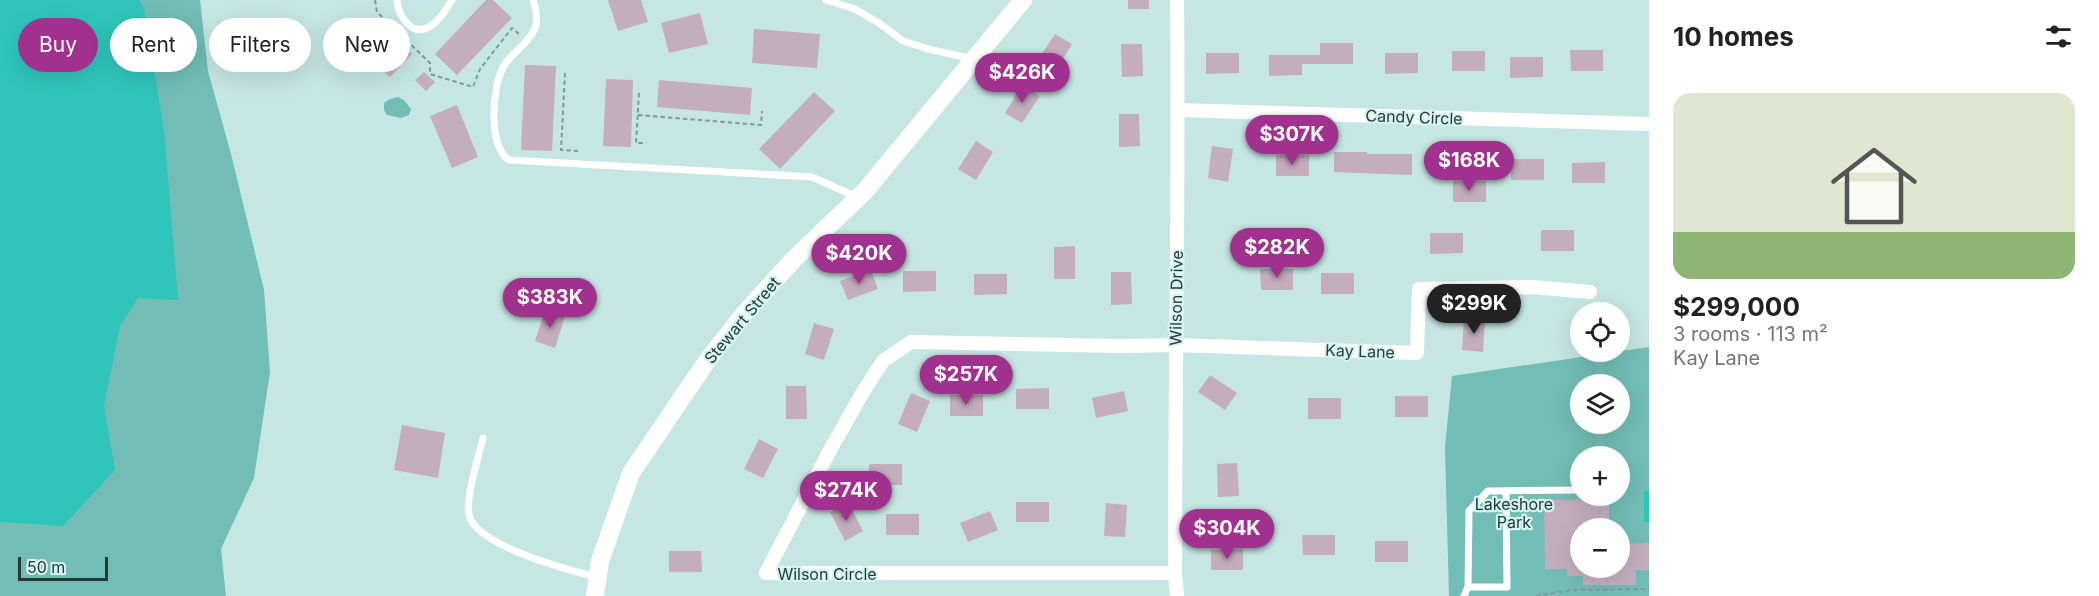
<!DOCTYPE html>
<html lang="en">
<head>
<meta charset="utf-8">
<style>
	body { margin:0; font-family:Inter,sans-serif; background:#f2f2f2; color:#222; height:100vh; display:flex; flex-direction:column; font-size:22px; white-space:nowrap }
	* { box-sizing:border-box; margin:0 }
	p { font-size:20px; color:#767676 }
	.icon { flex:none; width:33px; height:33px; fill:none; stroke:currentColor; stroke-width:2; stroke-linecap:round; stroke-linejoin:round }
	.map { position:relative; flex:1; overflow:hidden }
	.side { display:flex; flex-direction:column; background:#fff; width:450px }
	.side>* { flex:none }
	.top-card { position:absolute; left:18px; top:18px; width:570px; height:54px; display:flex; gap:12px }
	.fabs { position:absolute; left:1570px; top:302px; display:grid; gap:12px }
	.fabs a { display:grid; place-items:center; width:60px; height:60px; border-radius:50%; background:#fff; box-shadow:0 6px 24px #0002; font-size:30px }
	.scale { position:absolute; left:18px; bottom:15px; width:90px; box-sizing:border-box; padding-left:6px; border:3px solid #2c3938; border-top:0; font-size:16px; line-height:21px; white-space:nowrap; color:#2c3938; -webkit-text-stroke:4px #d3f4f0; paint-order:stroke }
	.price { position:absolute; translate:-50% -51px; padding:0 14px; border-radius:21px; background:#a0318e; color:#fff; font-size:20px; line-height:39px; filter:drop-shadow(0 2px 3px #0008) }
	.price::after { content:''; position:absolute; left:50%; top:36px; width:18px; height:14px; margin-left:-9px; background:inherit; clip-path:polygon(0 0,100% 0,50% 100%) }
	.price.selected { background:#222; color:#fff }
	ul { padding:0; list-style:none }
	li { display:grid; align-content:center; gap:12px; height:318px; padding:0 24px }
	li span { display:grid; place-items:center; height:186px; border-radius:18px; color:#555 }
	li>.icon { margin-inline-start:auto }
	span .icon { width:108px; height:108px; fill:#fffc; stroke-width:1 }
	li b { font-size:26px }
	h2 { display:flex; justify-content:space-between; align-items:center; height:72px; padding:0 24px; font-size:26px }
	.chip { padding:0 21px; border-radius:27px; background:#fff; box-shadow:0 6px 24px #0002; font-size:21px; line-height:54px }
	.chip.selected { background:#a0318e; color:#fff }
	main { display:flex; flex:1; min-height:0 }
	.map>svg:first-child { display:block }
	.green { fill:#72bdb6; fill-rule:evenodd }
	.water { fill:#2fc5bb }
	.building { fill:#c4aebe }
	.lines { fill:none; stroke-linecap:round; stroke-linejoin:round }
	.path { stroke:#829a97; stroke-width:2; stroke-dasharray:4.5 3; stroke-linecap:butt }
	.lane { stroke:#fff; stroke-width:7 }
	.street { stroke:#fff; stroke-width:14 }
	.secondary { stroke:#fff; stroke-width:18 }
	.labels { text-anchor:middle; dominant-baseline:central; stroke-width:4.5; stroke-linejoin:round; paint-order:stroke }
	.street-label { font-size:16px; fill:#2c3938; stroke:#d3f4f0 }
	.park-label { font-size:16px; fill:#203836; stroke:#d3f4f0 }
</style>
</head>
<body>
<main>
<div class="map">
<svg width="1649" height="596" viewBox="0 0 1649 596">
	<rect width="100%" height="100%" fill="#c6e6e3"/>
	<path class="green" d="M0,0H200L208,71L231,154L264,290L270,372L254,478L221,549L226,596H0Z
		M398,97L404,100L411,109L409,115L401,118L387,115L384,110V103L390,99Z
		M1649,347V596H1449L1445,447L1452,376ZM1581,384H1620V423H1581ZM1581,456H1620V495H1581ZM1581,528H1620V567H1581Z"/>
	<path class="water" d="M0,0H139L144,8L164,130L178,300L138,298L120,326L104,405L115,470L63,526L0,522Z
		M1644,491H1649V522H1644Z"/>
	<path class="building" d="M486,0H493L512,18L457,75L435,54Z
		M608,0H641L648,22L618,31Z
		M1128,0H1149V9H1128Z
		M700,13L708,44L669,53L661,23Z
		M378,22L412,54L390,77L356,46Z
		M754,29L820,34L817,68L752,63Z
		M1055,34L1072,44L1055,72L1037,61Z
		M1320,43H1353V64H1302V75L1269,76V55H1320Z
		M1121,44H1142L1143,76L1122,77Z
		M1570,50H1603V71H1571Z
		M1452,51H1485V71H1452Z
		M1206,53H1239V73L1206,74Z
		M1385,53H1418V73L1385,74Z
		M1510,57H1543V77L1510,78Z
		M525,65L556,66L552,151L521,150Z
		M424,72L435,82L426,91L415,80Z
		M606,79L633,80L631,147L603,146Z
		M659,80L752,88L750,115L657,107Z
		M1022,85L1040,96L1022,123L1005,113Z
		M814,92L835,111L780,169L759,149Z
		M457,105L478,157L452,168L430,116Z
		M1119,114H1139L1140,146L1119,147Z
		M976,141L993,152L976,180L958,169Z
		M1212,146L1233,149L1228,182L1208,178Z
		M1334,152H1367V154H1412V175L1334,172Z
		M1276,155H1309V176H1276Z
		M1511,159H1544V180H1511Z
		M1605,162V183H1572V163Z
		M1453,181H1486V202H1453Z
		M1541,230H1574V251H1541Z
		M1430,233H1463V253L1430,254Z
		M1075,246V279H1054V247Z
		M1260,269H1293V290H1261Z
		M871,270L878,289L848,300L840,281Z
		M903,271H936V291L903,292Z
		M1111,272H1131L1132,304L1111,305Z
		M1321,273H1354V294H1321Z
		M974,274H1007V294L974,295Z
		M545,310L565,316L555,348L535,341Z
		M1464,318L1485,319L1483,352L1462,350Z
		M814,323L834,329L824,360L805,354Z
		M1210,375L1237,393L1225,410L1198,392Z
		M786,386H806L807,419H786Z
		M1049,388V409H1016V389Z
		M1124,391L1128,411L1096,418L1092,398Z
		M911,393L930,401L917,432L898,424Z
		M950,395H983V416H950Z
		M1395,396H1428V417H1395Z
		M1308,398H1341V419H1308Z
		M402,425L445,433L438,478L394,470Z
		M759,439L778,449L763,478L744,469Z
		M1237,463L1239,496L1218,497L1217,464Z
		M869,464H902V485H869Z
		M1609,499V528H1581V567H1620V544L1649,543V570H1636V585H1583V576H1567V569H1545L1544,500Z
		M848,502L863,531L845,541L830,512Z
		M1016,502H1049V522H1016Z
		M1106,503L1127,505L1125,537L1104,536Z
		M990,511L998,530L968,542L960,523Z
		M886,514H919V535H886Z
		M1302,535H1335V555H1303Z
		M1375,541H1408V562H1375Z
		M1243,549V570H1211V550Z
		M669,551H701L702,572H669Z"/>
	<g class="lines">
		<path class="path" d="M375,0L377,12L430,63V74L473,87L480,69L512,28L519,34
			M565,73L561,150L578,151
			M639,93L636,143H646
			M638,115L761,125L762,111
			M1536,596L1570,590L1649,589"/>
		<path class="lane" d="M397,0C397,9 400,15 406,22C423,43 443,16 452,0
			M533,0C536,9 539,23 533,32C527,44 513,52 505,64C492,84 487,146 509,160L812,177L857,197
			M826,0L855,9L879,23L903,41L928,49L973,59
			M483,438C479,456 465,499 469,515C476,546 567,569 595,577
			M1468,587H1507L1506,491
			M1464,596L1468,587L1469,511L1488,491L1581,490"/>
		<path class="street" d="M1177,0C1179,191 1175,382 1175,573L1177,596
			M1178,110L1649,124
			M1175,573H766L829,452L863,392L883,361L911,342L1121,346L1175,345L1417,353L1419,289L1532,287L1590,292"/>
		<path class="secondary" d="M595,596L600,561L631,473L707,361L744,314L794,259L865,191L1023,0"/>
	</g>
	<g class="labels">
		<g class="street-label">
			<text transform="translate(1414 117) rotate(2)">Candy Circle</text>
			<text transform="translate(1176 298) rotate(-89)">Wilson Drive</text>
			<text transform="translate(742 320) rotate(-50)">Stewart Street</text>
			<text transform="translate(1360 351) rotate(2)">Kay Lane</text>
			<text x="827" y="574">Wilson Circle</text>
		</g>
		<g class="park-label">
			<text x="1514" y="504">Lakeshore<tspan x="1514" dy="18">Park</tspan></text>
		</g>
	</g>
</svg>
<div class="fabs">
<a><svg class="icon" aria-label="locate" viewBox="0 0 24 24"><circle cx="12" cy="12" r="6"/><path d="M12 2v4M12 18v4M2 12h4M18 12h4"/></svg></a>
<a><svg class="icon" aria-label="layers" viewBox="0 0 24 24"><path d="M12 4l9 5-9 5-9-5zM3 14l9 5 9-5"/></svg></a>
<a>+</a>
<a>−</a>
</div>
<div class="scale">50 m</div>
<b class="price" style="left:1022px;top:104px">$426K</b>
<b class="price" style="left:1292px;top:166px">$307K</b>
<b class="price" style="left:1469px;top:192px">$168K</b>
<b class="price" style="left:1277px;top:279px">$282K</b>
<b class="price" style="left:859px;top:285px">$420K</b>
<b class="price" style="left:550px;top:329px">$383K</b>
<b class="price selected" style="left:1474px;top:335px">$299K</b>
<b class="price" style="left:966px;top:406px">$257K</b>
<b class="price" style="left:846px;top:522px">$274K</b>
<b class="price" style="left:1227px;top:560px">$304K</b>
<div class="top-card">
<a class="chip selected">Buy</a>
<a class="chip">Rent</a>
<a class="chip">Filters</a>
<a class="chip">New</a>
</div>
</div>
<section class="side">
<h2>10 homes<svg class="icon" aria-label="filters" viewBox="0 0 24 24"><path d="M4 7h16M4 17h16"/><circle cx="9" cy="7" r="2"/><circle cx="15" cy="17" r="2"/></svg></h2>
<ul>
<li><span style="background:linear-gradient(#dfe7d0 75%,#8fb573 0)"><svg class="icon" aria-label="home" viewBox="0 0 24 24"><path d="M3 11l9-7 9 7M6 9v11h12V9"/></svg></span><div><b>$299,000</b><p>3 rooms · 113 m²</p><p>Kay Lane</p></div></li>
</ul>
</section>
</main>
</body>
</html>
